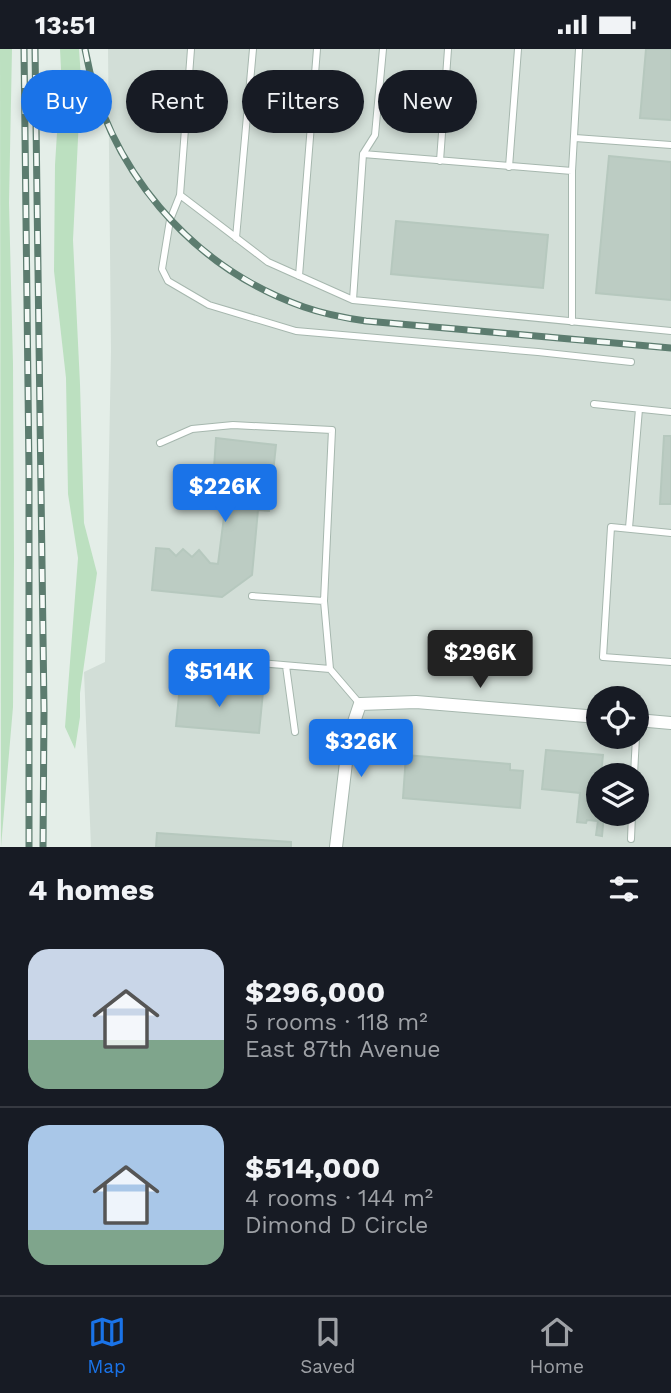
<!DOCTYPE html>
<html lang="en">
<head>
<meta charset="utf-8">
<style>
	body { margin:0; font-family:"Work Sans",sans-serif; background:#242831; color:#f1f3f6; height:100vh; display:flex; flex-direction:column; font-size:26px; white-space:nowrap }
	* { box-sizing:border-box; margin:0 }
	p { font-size:23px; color:#9ea1a6 }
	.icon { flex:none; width:38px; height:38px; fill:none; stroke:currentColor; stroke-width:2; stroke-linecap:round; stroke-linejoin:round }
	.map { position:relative; height:798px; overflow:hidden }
	.panel { display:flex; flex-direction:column; background:#171b24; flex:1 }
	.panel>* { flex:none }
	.guide { position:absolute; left:21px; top:21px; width:630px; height:63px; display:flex; gap:14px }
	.buttons { position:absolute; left:586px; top:637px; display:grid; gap:14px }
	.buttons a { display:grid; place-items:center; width:63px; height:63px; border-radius:50%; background:#171b24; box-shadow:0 4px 10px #0003; font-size:35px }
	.price { position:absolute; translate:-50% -60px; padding:0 16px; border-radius:7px; background:#1a73e8; color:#fff; font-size:23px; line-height:46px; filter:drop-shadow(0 2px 4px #0008) }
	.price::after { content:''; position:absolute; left:50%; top:42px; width:21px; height:16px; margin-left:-10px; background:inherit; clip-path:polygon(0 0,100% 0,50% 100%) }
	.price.current { background:#222; color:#fff }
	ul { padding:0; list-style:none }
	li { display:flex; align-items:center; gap:21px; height:175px; padding:0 28px }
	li+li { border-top:2px solid #363941 }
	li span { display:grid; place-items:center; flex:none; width:196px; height:140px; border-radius:21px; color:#555 }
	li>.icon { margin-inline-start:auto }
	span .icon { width:84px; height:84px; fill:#fffc; stroke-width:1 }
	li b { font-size:30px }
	h2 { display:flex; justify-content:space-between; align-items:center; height:84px; padding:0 28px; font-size:30px }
	.chip { padding:0 24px; border-radius:32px; background:#171b24; box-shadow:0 4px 10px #0003; font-size:24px; line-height:63px }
	.chip.current { background:#1a73e8; color:#fff }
	.status { display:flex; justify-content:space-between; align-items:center; height:49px; padding:0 35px; background:#171b24; direction:ltr }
	.status svg { height:19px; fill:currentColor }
	.dock { display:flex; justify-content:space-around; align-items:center; height:98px; border-top:2px solid #363941; background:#171b24; font-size:19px; color:#9ea1a6 }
	.dock a { display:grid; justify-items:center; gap:4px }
	.dock .current { color:#1a73e8 }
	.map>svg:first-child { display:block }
	.built { fill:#d2ded7; fill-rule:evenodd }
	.green { fill:#bce0c0 }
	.building { fill:#bcccc3; stroke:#b6c8be; stroke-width:2 }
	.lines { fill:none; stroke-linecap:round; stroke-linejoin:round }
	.lane-casing { stroke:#a6b7ae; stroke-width:8 }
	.street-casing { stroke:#a6b7ae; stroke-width:14 }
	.lane { stroke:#fff; stroke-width:6 }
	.street { stroke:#fff; stroke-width:12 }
	.rail-casing { stroke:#5c7c6f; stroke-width:7 }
	.rail { stroke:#f5faf7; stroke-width:4.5; stroke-dasharray:13; stroke-linecap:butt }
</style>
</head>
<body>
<div class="status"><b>13:51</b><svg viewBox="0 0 49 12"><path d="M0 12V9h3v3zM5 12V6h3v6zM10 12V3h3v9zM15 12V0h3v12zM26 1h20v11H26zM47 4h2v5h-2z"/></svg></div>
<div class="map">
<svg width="671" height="798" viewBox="0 0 671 798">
	<rect width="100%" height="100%" fill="#e4eee8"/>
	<path class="built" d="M108,0H671V798H91L84,623L105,613L111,303ZM598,649H637V688H598ZM598,726H637V765H598Z"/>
	<path class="green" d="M0,0H12L9,154L13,315L14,509L13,658L1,798Z
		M60,0H79L81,29L73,191L80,335L84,474L97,524L80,644V668L75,700L65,678L78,509L68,445L66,329L54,222L55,116L61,20Z"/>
	<path class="building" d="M646,0H671V71L640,69Z
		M609,107L671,113V251L596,244Z
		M396,172L548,186L543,239L391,225Z
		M664,387H671V455H660Z
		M216,389L276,396L269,462L258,461L252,526L222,548L152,541L156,499L169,500L176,507L183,500L192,508L199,501L210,514L218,515L226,452L212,450Z
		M180,636L263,643L259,684L176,677Z
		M546,701L603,706L601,726H598V765H604L602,787L596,786L598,772L587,771L586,774L577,773L580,744L542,740Z
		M406,706L510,715V721L523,722L520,759L403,749Z
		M157,784L291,793V798H156Z"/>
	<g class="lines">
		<g class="lane-casing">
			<path id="lane" d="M191,0L180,146L268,213L353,251L671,282
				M575,89L671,96
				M363,105L572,122V273
				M440,112L448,0
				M509,118L518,0
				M572,122L579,0
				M180,146L170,171L162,220L168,232L209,256L296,282L538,303L631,313
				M236,189L253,0
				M299,227L317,0
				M353,251L363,105L375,86L383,0
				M594,355L671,363
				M160,394L192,380L233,376L332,381L324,552L330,620L360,655
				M629,479L639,360
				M671,484L611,478L603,608L671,613
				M252,547L324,552
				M211,610L330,620
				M286,617L295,683
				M634,726L636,688
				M631,790L632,765"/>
		</g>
		<g class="street-casing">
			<path id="street" d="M637,671L671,674
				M336,798L349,688L360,655L416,653L598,668"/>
		</g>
		<use href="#lane" class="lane"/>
		<use href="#street" class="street"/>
		<g class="rail-casing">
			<path id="rail" d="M24,0L29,422V798
				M35,0L44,661L43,798
				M85,0C106,118 190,218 304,258C324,265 345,269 366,272L671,299"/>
		</g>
		<use href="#rail" class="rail"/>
	</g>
</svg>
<div class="buttons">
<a><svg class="icon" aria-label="locate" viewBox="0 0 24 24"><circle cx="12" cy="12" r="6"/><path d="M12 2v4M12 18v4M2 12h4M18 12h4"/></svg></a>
<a><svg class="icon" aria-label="layers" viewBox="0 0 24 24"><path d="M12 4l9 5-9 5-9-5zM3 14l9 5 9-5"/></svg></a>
</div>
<b class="price" style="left:225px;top:475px">$226K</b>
<b class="price current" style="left:480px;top:641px">$296K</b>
<b class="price" style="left:219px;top:660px">$514K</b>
<b class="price" style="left:361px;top:730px">$326K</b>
<div class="guide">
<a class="chip current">Buy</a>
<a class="chip">Rent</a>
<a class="chip">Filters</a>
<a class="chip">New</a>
</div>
</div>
<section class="panel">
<h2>4 homes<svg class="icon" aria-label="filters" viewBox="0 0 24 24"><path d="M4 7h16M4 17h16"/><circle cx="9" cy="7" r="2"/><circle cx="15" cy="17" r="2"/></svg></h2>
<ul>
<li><span style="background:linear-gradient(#c9d6e8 65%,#7fa58c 0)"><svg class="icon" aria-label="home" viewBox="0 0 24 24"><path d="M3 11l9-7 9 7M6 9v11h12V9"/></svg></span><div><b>$296,000</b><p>5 rooms · 118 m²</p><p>East 87th Avenue</p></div></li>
<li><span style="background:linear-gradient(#a9c7e8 75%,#7fa58c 0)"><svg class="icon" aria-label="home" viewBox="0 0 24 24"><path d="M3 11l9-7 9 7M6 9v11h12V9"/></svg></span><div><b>$514,000</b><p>4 rooms · 144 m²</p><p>Dimond D Circle</p></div></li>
</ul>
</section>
<nav class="dock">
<a class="current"><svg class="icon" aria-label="map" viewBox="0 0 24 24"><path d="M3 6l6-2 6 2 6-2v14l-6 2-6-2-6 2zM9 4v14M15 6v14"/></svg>Map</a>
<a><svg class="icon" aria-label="saved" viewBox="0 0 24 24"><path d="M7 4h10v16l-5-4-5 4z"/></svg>Saved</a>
<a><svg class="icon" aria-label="home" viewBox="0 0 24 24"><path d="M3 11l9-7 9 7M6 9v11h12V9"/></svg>Home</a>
</nav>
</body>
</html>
